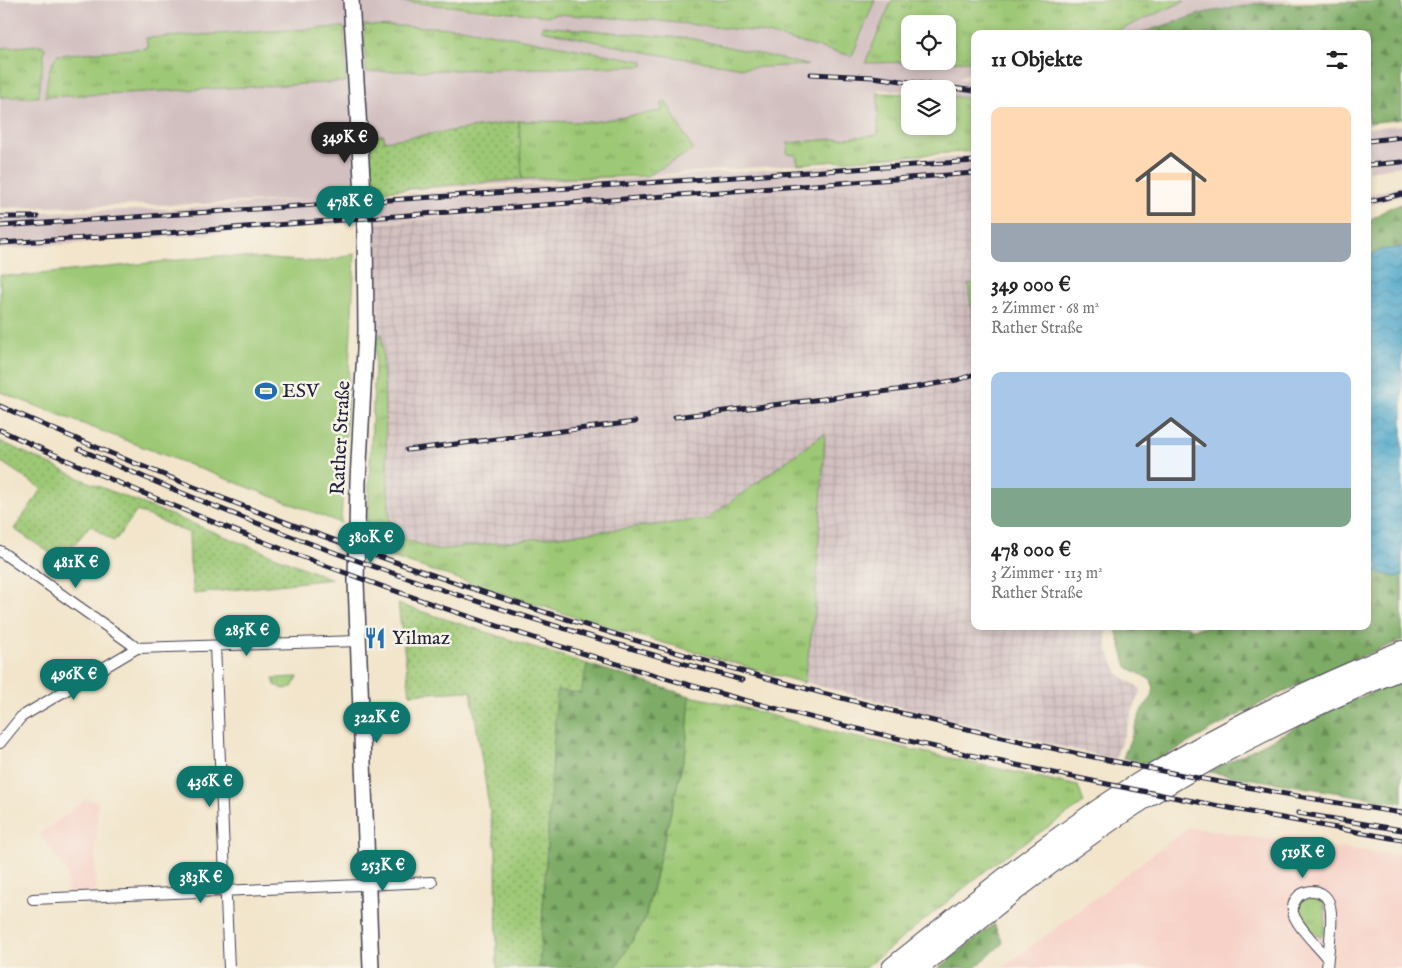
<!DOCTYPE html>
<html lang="de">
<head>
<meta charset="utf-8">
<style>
	body { margin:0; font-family:"IM FELL English",serif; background:#f2f2f2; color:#222; height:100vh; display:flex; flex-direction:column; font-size:19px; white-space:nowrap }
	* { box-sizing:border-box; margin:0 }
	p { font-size:16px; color:#767676 }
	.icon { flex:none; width:28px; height:28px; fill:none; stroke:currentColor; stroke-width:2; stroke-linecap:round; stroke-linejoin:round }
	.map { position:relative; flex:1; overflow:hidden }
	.panel { position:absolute; left:971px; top:30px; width:400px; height:600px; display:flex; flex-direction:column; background:#fff; border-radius:10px; box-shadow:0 2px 8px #0003 }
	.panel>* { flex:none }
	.fabs { position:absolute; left:901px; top:15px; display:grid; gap:10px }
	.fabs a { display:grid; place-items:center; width:55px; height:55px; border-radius:10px; background:#fff; box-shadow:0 2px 8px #0003; font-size:25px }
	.price { position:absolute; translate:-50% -42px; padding:0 11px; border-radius:18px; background:#0f766e; color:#fff; font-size:16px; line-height:32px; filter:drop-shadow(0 1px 2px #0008) }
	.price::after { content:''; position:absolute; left:50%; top:30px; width:15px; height:11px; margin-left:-8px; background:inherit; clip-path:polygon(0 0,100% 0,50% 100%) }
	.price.selected { background:#222; color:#fff }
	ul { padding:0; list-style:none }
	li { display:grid; align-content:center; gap:10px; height:265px; padding:0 20px }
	li span { display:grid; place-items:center; height:155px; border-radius:10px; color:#555 }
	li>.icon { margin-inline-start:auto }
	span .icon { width:90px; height:90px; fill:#fffc; stroke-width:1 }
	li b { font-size:21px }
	h2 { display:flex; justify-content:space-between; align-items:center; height:60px; padding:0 20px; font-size:21px }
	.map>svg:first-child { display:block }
	.built { fill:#f7d1c7 }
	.industrial { fill:url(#industrial-grid) }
	.railway { fill:#d2bfc0; fill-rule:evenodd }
	.grass { fill:url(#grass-tufts); stroke:#607558; fill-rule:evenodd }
	.forest { fill:url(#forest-firs); stroke:#506750 }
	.garden { fill:url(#garden-dots); stroke:#607558 }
	.pitch { fill:#9dc875; stroke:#607558 }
	.water { fill:url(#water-waves); stroke:#366482 }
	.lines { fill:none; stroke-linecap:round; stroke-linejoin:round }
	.street-casing { stroke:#413f51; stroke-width:12 }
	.secondary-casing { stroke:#413f51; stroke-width:18 }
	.highway-casing { stroke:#413f51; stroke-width:22 }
	.street { stroke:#fff; stroke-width:10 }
	.secondary { stroke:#fff; stroke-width:15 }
	.highway { stroke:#fff; stroke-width:20 }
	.rail-casing { stroke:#22223b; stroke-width:5 }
	.rail { stroke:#f7f3e8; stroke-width:3; stroke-dasharray:9; stroke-linecap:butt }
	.labels { text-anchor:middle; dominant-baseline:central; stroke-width:5; stroke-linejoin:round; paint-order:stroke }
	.poi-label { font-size:20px; fill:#22223b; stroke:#f7f3e8; text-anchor:start }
	.street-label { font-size:20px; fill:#22223b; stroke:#f7f3e8 }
</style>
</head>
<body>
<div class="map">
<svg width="1402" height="968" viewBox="0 0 1402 968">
	<defs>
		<pattern id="industrial-grid" width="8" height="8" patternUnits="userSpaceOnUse" patternTransform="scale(1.25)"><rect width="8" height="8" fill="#d2bfc0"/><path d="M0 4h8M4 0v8" fill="none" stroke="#b4a4a6"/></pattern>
		<pattern id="grass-tufts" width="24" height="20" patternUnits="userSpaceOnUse" patternTransform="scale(1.25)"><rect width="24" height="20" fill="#9dc875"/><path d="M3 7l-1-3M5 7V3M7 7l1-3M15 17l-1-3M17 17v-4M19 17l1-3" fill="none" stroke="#80a261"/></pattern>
		<pattern id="forest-firs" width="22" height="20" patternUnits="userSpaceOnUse" patternTransform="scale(1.25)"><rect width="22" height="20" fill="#7eac66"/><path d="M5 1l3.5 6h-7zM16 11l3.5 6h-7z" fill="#678c55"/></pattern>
		<pattern id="garden-dots" width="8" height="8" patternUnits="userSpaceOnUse" patternTransform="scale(1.25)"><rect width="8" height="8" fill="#9dc875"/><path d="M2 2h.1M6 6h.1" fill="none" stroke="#80a261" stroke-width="1.8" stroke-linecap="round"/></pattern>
		<pattern id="water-waves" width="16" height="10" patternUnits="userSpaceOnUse" patternTransform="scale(1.25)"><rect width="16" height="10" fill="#4ba5c9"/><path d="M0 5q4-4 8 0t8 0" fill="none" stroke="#3e86a4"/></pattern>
	</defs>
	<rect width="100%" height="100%" fill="#f7f3e8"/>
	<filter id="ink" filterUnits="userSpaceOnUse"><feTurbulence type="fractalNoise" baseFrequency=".02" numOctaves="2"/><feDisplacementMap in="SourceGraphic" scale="10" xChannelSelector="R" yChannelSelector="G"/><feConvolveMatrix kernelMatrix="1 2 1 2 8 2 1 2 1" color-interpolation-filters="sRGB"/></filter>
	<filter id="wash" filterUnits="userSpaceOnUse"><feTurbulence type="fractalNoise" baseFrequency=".0096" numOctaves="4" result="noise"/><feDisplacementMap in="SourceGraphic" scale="20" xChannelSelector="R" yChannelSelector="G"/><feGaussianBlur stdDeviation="1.12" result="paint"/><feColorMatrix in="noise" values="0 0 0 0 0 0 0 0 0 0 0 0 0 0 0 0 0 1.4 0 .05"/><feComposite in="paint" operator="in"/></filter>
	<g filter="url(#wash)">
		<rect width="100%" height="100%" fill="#f2e5cb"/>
		<path class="built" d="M86,799L98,801L95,853L96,892L68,894L67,872L40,834Z
			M1189,827L1285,842L1402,855V968H1003Z"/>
		<path class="industrial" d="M975,178V626H1105L1107,648L1118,674L1141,689L1115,759L983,728L749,668L501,593L499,582L381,545L364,548L378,316L374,223Z"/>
		<path class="railway" d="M0,0H385L504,13L549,16L555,14L660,21L759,32L851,56L875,0H892L865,63L975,61V71L957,78L975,82V99L948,96V89H910V92L878,89L877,158L658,175L376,192L354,197L975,156V178L0,249V213L172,209L329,198L202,204L0,208V97L38,96L45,48L41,45L0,48ZM364,25L461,28L643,61V65L366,72ZM343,27L346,82L45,97L49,70L148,48L147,38ZM542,30L625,33L694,39L806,65L743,68L650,53ZM663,111L647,176L522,179L372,192L369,137L384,135V141L519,121L592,122Z
			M1172,0H1299L1246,5L1192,16L1144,34H1110L1184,1Z
			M1402,125V166L1368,171V128Z
			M1402,186V196L1368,205V195Z
			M975,369V378L961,383L822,403L816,399L815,394L946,379Z"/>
		<path class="grass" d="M385,0H875L852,56L759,32L660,21L555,14L549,16Z
			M892,0H1172L1185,1L1110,34H975V61L865,63ZM910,24H948V61H910Z
			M364,25L461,28L643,61V66L366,72Z
			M542,26L694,39L808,65L743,68L650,53L541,30Z
			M344,27L346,82L45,97L49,70L57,55L148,48L146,38Z
			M41,45L45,48L38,97H0V48Z
			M878,93L910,94V126H948V96L975,99V151L798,164L796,155L787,154L788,143L878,135Z
			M666,102L693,150L647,176L522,179L519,121L592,122L662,111L661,104Z
			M975,283V334L968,284Z
			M382,333L390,533L435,550L707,519L825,433L815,610L804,683L587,621L366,549L376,343Z
			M298,677L292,687L284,689L275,685L273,678Z
			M690,696L737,706L836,733L1078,786L1084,803L1000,859L865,968H616L645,919L686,749Z
			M1312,896C1331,899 1325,919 1324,933L1321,937L1317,936L1299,915L1300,903L1306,898Z"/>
		<path class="forest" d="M1402,1V119L1368,123V34H1138L1203,13L1254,4Z
			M1402,204V247L1381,250L1368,257V221L1389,208Z
			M1368,570L1396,577L1402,575V641C1314,672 1231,718 1151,764L1123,758L1142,709L1152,697L1154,688L1151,680L1127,667L1115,626H1187L1191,629L1213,626H1368Z
			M587,664L690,696L686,749L645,919L616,968H539L557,690L581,693Z
			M1402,680V803L1209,772L1332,709Z
			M994,924L1003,943L975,968H939Z"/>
		<path class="garden" d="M519,121L522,179L372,192L369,136L384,135V141Z
			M0,441L88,482L332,579L194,594L190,563L189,533L137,511L114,542L90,525L62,561L14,529L42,489L0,461Z
			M398,604L587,664L581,693L557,690L539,968H497L496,851L471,691L410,694Z"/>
		<path class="pitch" d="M355,254L341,523L0,392V275L20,276L219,256L321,262Z"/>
		<path class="water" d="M1402,247V575L1396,577L1368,570V257L1381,250Z"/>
	</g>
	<g filter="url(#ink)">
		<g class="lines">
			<g class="street-casing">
				<path id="street" d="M0,551L137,648
					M215,646L229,968
					M137,648L358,641
					M0,743L21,717L137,648
					M33,899L432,882
					M1327,968C1328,950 1334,923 1330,906C1325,882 1290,889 1293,912C1295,925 1319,947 1327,958"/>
			</g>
			<g class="secondary-casing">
				<path id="secondary" d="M351,0L365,227L366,331L358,481L356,582L371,968"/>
			</g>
			<g class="highway-casing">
				<path id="highway" d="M892,968C970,905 1047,842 1131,788C1217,733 1308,689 1402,651
					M918,968C991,909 1064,850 1142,800C1225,748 1312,705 1402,669"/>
			</g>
			<use href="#street" class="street"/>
			<use href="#secondary" class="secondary"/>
			<use href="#highway" class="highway"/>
			<g class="rail-casing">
				<path id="rail" d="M811,74L873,77L975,91
					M1368,141L1402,137
					M1368,165L1402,162
					M1368,202L1402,194
					M0,217H37
					M0,226L975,161
					M0,243L139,235L975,173
					M0,406C448,603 918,739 1402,813
					M675,417L905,389L957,380L975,374
					M0,430C239,540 486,630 740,699C958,757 1180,800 1402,840
					M79,449C188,497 300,542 413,580C522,617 631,649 742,680
					M407,450L635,422
					M1298,813L1402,830"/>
			</g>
			<use href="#rail" class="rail"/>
		</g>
	</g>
	<defs>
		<g id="stadium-bare" transform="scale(1.725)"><path d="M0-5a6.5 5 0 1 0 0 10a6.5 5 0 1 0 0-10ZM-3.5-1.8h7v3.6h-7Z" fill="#1f6fb2" stroke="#f7f3e8" stroke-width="2.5" paint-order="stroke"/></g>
		<g id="restaurant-bare" transform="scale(1.725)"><path d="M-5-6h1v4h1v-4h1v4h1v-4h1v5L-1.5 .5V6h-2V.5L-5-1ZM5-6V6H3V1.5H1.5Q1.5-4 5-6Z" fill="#1f6fb2" stroke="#f7f3e8" stroke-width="2.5" paint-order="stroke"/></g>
	</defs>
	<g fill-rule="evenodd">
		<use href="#stadium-bare" x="266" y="391"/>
		<use href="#restaurant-bare" x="375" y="638"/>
	</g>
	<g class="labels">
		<g class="poi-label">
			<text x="282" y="391">ESV</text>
			<text x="392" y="638">Yilmaz</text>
		</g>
		<g class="street-label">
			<text transform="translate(341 438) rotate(-87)">Rather Straße</text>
		</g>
	</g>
</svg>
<div class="fabs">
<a><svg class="icon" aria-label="locate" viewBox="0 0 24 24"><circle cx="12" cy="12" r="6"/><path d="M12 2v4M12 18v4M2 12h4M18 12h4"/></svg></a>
<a><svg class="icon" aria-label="layers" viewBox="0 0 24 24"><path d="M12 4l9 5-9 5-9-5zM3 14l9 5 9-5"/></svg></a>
</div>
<b class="price selected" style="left:345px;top:164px">349K €</b>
<b class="price" style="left:350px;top:228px">478K €</b>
<b class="price" style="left:371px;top:564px">380K €</b>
<b class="price" style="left:76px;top:589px">481K €</b>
<b class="price" style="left:247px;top:657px">285K €</b>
<b class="price" style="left:74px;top:701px">496K €</b>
<b class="price" style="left:377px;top:744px">322K €</b>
<b class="price" style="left:210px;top:808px">436K €</b>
<b class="price" style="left:1303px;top:879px">519K €</b>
<b class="price" style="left:383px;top:892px">253K €</b>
<b class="price" style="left:201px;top:904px">383K €</b>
<section class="panel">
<h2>11 Objekte<svg class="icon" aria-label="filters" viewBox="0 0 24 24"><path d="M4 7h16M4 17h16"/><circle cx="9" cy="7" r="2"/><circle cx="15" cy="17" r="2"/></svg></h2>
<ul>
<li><span style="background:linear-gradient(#ffd9b3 75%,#9aa5b1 0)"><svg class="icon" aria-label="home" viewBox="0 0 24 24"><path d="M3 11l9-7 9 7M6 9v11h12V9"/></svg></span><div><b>349 000 €</b><p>2 Zimmer · 68 m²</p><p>Rather Straße</p></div></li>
<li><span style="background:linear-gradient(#a9c7e8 75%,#7fa58c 0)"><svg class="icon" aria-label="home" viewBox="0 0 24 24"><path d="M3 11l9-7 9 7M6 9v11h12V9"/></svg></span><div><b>478 000 €</b><p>3 Zimmer · 113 m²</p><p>Rather Straße</p></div></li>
</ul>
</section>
</div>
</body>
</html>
